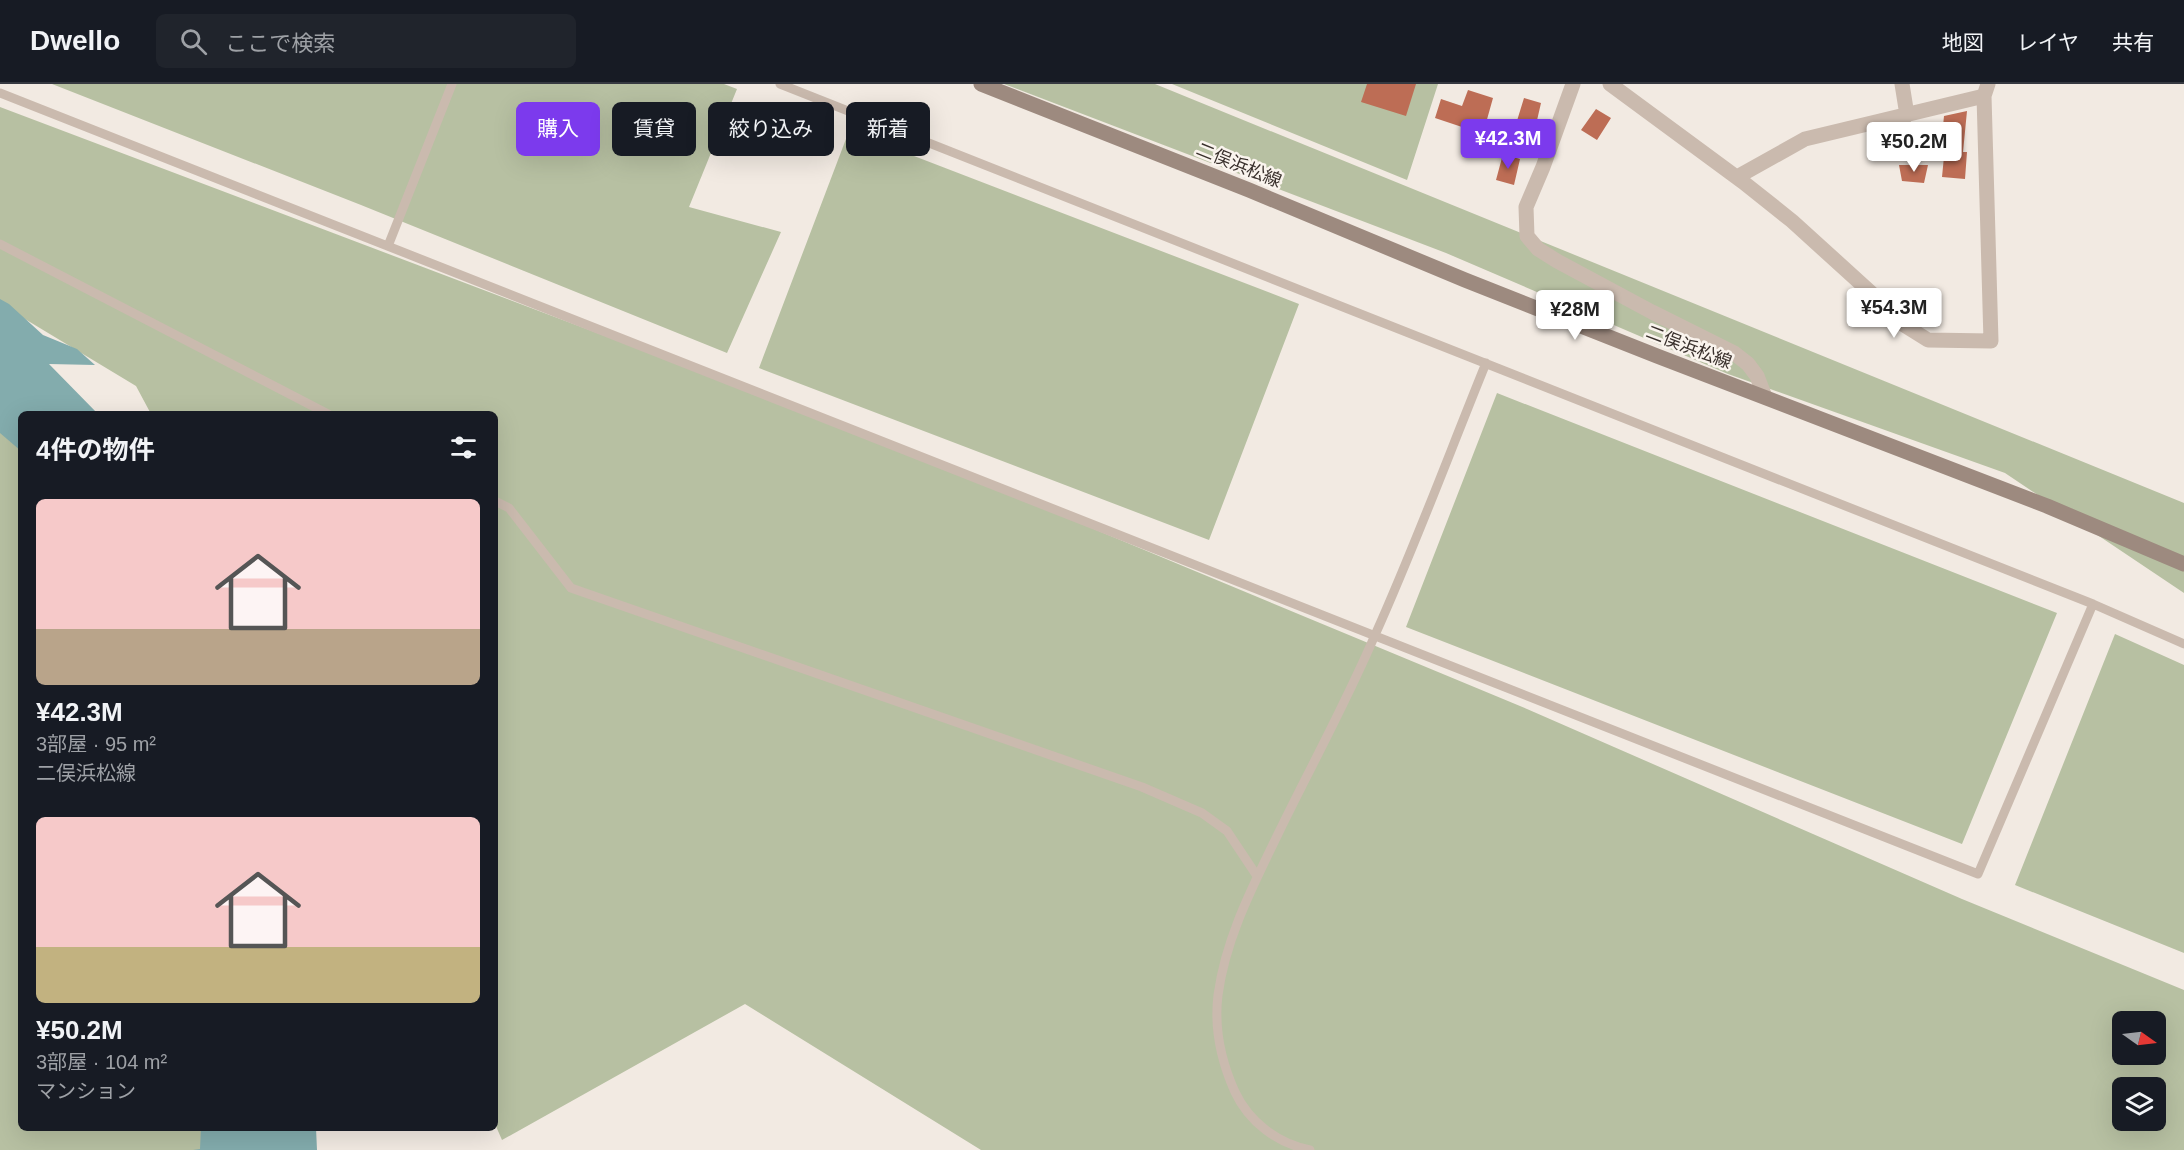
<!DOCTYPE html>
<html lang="ja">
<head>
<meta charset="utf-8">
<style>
	body { margin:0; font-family:Helvetica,"Noto Sans JP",sans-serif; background:#20242c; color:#f1f3f6; height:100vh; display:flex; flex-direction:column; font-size:22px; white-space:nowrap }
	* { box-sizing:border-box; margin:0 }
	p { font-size:20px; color:#9ea1a6 }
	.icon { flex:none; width:33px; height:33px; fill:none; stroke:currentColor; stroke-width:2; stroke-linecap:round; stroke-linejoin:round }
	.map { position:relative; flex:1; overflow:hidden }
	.drawer { position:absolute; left:18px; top:327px; width:480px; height:720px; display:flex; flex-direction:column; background:#171b24; border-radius:9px; box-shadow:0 6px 24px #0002 }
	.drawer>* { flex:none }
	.hud { position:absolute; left:516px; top:18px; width:570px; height:54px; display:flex; gap:12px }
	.needle { width:39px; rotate:104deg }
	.buttons { position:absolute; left:2112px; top:927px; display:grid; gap:12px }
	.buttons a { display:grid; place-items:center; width:54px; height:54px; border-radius:9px; background:#171b24; box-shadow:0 6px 24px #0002; font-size:30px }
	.price { position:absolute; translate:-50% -51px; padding:0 14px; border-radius:6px; background:#fff; color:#222; font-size:20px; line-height:39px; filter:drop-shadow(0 2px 3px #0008) }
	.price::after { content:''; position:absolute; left:50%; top:36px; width:18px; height:14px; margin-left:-9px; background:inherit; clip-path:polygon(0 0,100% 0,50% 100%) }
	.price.active { background:#7c3aed; color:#fff }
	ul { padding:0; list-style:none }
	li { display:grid; align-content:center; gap:12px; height:318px; padding:0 18px }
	li span { display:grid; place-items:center; height:186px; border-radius:9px; color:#555 }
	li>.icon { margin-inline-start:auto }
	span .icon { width:108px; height:108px; fill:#fffc; stroke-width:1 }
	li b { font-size:26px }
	h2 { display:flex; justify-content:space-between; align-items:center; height:72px; padding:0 18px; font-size:26px }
	.chip { padding:0 21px; border-radius:9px; background:#171b24; box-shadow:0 6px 24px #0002; font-size:21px; line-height:54px }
	.chip.active { background:#7c3aed; color:#fff }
	header { display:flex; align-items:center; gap:36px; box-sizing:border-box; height:84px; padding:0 30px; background:#171b24; border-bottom:2px solid #363941 }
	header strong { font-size:28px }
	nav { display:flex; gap:33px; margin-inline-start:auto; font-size:21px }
	.search { width:420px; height:54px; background:#20242c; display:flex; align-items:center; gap:15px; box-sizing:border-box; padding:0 21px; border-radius:9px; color:#9ea1a6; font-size:22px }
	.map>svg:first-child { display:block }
	.green { fill:#b7c0a2; fill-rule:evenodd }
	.water { fill:#83acad }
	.building { fill:#bd6d55 }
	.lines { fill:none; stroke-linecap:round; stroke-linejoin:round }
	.lane { stroke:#cabaae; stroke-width:9 }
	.street { stroke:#cabaae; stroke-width:15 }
	.secondary { stroke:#9d8a7f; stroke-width:15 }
	.labels { text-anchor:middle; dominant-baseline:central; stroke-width:5; stroke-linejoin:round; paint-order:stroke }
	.street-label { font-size:18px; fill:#39302c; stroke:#faf4ee }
</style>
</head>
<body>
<header>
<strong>Dwello</strong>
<div class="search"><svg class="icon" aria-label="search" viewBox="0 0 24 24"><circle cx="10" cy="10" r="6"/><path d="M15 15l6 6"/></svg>ここで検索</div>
<nav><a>地図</a><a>レイヤ</a><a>共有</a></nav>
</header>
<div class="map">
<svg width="2184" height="1066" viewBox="0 0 2184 1066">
	<rect width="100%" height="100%" fill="#f2eae2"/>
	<path class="green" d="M52,0H724L737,5L689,123L781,148L727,269L361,121Z
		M1004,0H1155L2184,419V509L2005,389L1728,290L1446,169Z
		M1172,0H1438L1407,96Z
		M0,23L875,354L1527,625L1962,815L2184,906V1066H981L745,920L502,1056L495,1040V330H151L136,302L0,220ZM2122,938H2156V970H2122ZM2122,1004H2156V1036H2122Z
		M849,47L1299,220L1209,456L759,284Z
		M1497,309L2057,529L1962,760L1406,543Z
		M0,336L21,355V1044H223L216,1066H0Z
		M2115,550L2184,581V869L2015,801Z"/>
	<path class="water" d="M0,215L9,220L43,251L77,265L95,281L49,280L98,330H21V367L0,349Z
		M201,1044H316L317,1066H193L200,1065Z"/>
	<path class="building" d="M1367,0H1416L1406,32L1361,18Z
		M1468,6L1493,14L1479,64L1461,59L1465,44L1435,34L1441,15L1462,22Z
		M1524,14L1541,19L1535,45L1516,40Z
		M1596,25L1611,34L1597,56L1581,46Z
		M1967,27L1963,68H1967L1965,95L1942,93L1946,52H1942L1944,32Z
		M1503,70L1520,75L1514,101L1496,96Z
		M1899,81H1928L1924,99L1902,97Z"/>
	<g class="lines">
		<path class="lane" d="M780,0L2093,520L2184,560
			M0,9L1978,790L2093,520
			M0,160L328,330
			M388,162L452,0
			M495,417L509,424L571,504L1142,703L1202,729L1227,747L1257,792
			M1310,1066C1277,1059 1249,1038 1235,1008C1221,977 1214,944 1218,911C1226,853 1253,802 1278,750C1310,684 1346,619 1375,551C1415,462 1449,370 1486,279"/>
		<path class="street" d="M1573,0L1543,83L1526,123L1527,152L1538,165L1557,177L1652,228L1734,269L1748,280L1757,292L1765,313
			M1610,0L1743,98L1792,137L1879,216L1904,241L1928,256L1991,257L1984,12L1988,0
			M1902,0L1907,31
			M1737,93L1805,55L1984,12"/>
		<path class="secondary" d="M981,0L1249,106L1465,196L1657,272L2047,422L2184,480"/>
	</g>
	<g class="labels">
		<g class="street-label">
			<text transform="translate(1239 81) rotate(22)">二俣浜松線</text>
			<text transform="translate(1689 263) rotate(21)">二俣浜松線</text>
		</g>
	</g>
</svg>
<div class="buttons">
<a><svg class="needle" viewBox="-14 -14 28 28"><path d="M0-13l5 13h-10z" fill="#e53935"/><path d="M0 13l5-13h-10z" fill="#9ea1a6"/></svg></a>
<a><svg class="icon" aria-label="layers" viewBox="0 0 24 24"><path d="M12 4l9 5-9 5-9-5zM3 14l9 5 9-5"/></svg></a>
</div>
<b class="price active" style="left:1508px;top:86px">¥42.3M</b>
<b class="price" style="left:1914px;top:89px">¥50.2M</b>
<b class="price" style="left:1894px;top:255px">¥54.3M</b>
<b class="price" style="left:1575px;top:257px">¥28M</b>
<div class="hud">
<a class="chip active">購入</a>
<a class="chip">賃貸</a>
<a class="chip">絞り込み</a>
<a class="chip">新着</a>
</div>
<section class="drawer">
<h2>4件の物件<svg class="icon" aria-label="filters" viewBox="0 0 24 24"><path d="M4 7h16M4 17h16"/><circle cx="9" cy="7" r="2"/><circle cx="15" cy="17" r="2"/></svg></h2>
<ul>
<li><span style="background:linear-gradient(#f6c9c9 70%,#b9a48a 0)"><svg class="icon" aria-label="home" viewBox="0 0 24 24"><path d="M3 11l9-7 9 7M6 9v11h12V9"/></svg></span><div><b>¥42.3M</b><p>3部屋 · 95 m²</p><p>二俣浜松線</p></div></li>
<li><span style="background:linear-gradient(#f6c9c9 70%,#c2b280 0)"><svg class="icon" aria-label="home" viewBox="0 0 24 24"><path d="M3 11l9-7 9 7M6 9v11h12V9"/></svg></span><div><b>¥50.2M</b><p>3部屋 · 104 m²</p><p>マンション</p></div></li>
</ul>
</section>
</div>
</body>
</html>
